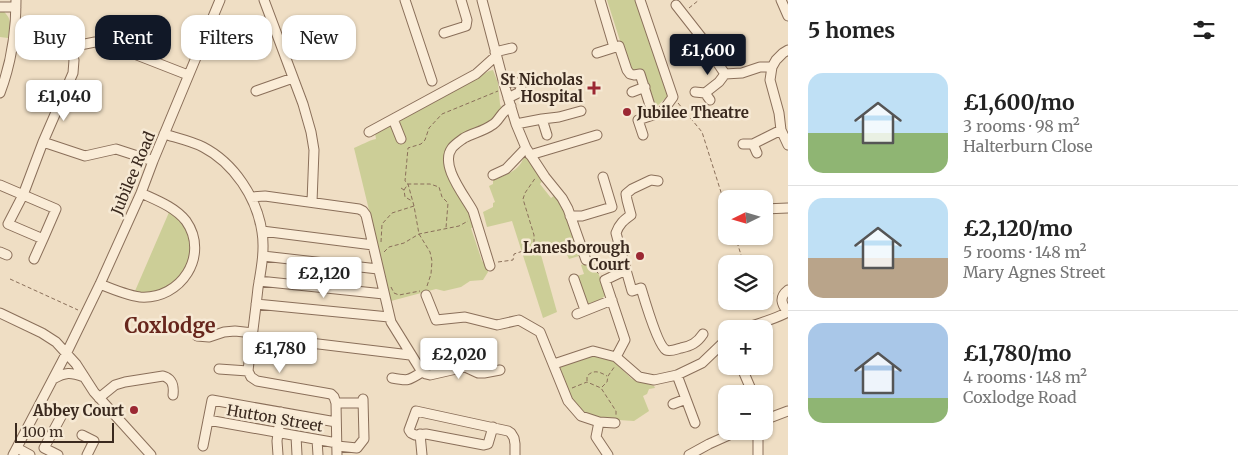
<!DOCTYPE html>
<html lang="en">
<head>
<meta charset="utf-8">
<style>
	body { margin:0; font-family:Merriweather,serif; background:#f6f6f6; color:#222; height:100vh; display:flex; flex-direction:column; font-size:19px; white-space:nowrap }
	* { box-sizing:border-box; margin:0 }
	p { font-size:16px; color:#767676 }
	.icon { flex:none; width:28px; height:28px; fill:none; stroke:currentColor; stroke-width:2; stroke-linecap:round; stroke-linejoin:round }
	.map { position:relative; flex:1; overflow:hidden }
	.panel { display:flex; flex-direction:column; background:#fff; width:450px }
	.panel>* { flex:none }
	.top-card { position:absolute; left:15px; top:15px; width:475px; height:45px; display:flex; gap:10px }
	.needle { width:32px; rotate:265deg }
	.tools { position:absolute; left:718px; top:190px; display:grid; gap:10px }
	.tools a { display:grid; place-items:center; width:55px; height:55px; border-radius:10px; background:#fff; box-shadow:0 1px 4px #0004; font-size:25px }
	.scale { position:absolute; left:15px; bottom:12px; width:99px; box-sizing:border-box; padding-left:5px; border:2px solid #3a291e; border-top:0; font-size:14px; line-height:18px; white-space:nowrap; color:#3a291e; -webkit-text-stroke:4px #f6e9d4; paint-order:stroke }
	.price { position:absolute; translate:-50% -42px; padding:0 11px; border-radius:5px; background:#fff; color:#222; font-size:16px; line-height:32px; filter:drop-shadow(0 1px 2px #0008) }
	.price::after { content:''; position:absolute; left:50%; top:30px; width:15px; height:11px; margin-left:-8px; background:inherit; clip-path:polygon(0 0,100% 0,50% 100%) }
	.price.on { background:#111827; color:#fff }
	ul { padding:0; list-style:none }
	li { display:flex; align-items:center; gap:15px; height:125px; padding:0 20px }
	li+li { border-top:1px solid #e0e0e0 }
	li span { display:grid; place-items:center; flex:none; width:140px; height:100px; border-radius:15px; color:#555 }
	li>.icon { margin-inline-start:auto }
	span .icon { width:60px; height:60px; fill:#fffc; stroke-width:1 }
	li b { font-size:21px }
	h2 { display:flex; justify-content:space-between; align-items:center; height:60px; padding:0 20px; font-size:21px }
	.tag { padding:0 18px; border-radius:15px; background:#fff; box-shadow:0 1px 4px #0004; font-size:18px; line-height:45px }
	.tag.on { background:#111827; color:#fff }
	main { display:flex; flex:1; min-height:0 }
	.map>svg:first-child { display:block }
	.green { fill:#ccce97 }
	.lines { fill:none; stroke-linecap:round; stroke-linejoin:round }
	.minor-casing { stroke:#8a6f5a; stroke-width:11 }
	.path { stroke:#8a6f5a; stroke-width:1; stroke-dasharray:4 2.5; stroke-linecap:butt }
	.minor { stroke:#faecd7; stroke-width:9 }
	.poi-dot { fill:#9b2833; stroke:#f6e9d4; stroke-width:2 }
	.labels { text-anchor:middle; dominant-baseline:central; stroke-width:5; stroke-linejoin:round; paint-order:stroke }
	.poi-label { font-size:15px; font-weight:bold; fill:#3a291e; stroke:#f6e9d4; text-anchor:end }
	.street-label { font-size:15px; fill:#3a291e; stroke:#f6e9d4 }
	.district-label { font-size:20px; font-weight:bold; fill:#67261c; stroke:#f6e9d4 }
</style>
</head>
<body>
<main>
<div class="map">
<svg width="788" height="455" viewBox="0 0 788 455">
	<rect width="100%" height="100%" fill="#efdec4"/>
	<path class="green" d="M607,0H637L670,94L655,108L641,69L632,72L629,69Z
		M0,10H2C13,19 10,25 8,38L0,37Z
		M493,70L498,83L500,104L502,110C497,116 487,120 484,127L447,150L475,227L471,228L482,261L487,266L488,272L483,280L470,281L461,287L444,291L436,289L391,301L354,148C362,145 367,141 376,139L375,133C382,132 388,126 395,122C427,106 458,88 489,71Z
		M524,156H528L543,180L540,184L551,198L555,195L565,209L570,228L579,256L569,259L564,248L541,255L557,312L543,318L512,221L487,227L483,212L493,207V203L495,202L489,186L493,184V180C506,175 520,171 524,156Z
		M170,210C178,218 185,225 188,235C190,244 191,254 188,262C182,283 156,297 135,291Z
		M593,261L602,282L605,296C599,300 592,305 585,302L577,276L584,274L581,265Z
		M593,356L611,359L632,379L654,386L655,388L649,389L647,394L643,396L649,411L634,421L603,419L584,413L571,400L560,367Z"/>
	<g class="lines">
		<g class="minor-casing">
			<path id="minor" d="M264,0L303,104L311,132L314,150L312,202
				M405,0L432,81
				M482,0L504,84L516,124L526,148L545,177L562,198L568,209L586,260
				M600,0L614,47
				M640,0L673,97L662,112L638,120L643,135
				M781,0L788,16
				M676,5L705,42L713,56L725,74L742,73L760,67H772
				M0,7H16
				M444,33L466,26L467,20L461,0
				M14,37L23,38L61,48L70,47L95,42L106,43L188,75
				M788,50L783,53L776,60L772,67L770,80L779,113L781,130L788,145
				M495,52L512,48
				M597,53L619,46L627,70L630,74L634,75L640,74L653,115
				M504,84L511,82L518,83L521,86L520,92L508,98
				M256,91L293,78
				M632,92L645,87
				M695,92L705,93L710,100
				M0,93C11,64 16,31 16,0
				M705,93L719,82L725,74
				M542,119L547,135
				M516,124L542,119L559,117L581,111
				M369,132L393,119
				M164,134C177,138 191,141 203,147C234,163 257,198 262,232C265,250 261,270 258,288C255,316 251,344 248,371
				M401,139L393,119L476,74L496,56
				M43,142L85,156L116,149L153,161
				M743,144H753L757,153
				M753,144L781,130
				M530,155L597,135
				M493,175L506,169L526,148
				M0,185L56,209L43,239L8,224L23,195L43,142L73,73L74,60L70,47
				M251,197L265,196L359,209L363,211L366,215L391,322L422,372
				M764,209L788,208
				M570,216H582L612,207L603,177
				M262,231L373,245
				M0,252L7,255
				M263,256L378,269
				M34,259L43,239
				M490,266L473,211C465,196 439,165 452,148C455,144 460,141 464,138C473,133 484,131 492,125C498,122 500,115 505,111C507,109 509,108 511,106
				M626,270L616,233C619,224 624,220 631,215L627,200L626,194L632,189L651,180L658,181
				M574,279L585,310
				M259,281L384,294
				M100,284C112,289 126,295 140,297C181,300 210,255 186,221C175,207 156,200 141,193
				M788,290C779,297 781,304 788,312
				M426,295L436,320L465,317L497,325L519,320L540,332L568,401L581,416L599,422L615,423
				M256,304L389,317
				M0,313L42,333L56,342L76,364L94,392L151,455
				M577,314L612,300
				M743,329C759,323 773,320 788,312
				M197,336L209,337L224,332L235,331L253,333
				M252,336L410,355
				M616,357L625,340L605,280L626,270L632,291L641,288C644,298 658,346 666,350C670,352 677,349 681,348C691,346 697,343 703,334
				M554,364L593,351L616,357L639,377L654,380L677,375L702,363L726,340
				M741,366L753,394
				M219,369L248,371L251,377L257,381L331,394L334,397L336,403L337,455
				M422,372L426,374L430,375L465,367L478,373H484L500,370
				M677,375L695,423
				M392,378C408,381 408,381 422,372
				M53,379C66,372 70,372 84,377
				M99,398L115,385L125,382L163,376C173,379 174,386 173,395
				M336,403H363
				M673,404L686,399
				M208,420L337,443
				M764,420L788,411
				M599,422L596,437L608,455
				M493,427L488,444L484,445L426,434L415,435L411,433L409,430L416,411L508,431L511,433L514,438L515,444V455
				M757,431L758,435V455
				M420,434L422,455
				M82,435L94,441L87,455
				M296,436L297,455
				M317,440L318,455
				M203,446L212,400L336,422
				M337,446L357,448L364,439L363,399
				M17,448L30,455
				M13,455L66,354L100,284L141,193L153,161L220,0
				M58,455L44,448L63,413
				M278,455L277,441L281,412
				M689,455L709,444L738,431"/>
		</g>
		<path class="path" d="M689,8L699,0
			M678,103L702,132L726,208
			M401,188L404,190L405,197L412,201
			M404,190L408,184H430L439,187L442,197L448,203L446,228
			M735,236L744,264
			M381,242L382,224L392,213L414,206
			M384,252L389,247L404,243L419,234L459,226L468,221
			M498,262L513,260L514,254L529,249L534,245V235L523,199L525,193L536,177
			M591,266L599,274
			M10,279L78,310
			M427,286L431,274L432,261L430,252L419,234L414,206L408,184L405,181L408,148L421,144L425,140L429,128L442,114L498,91
			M391,287L394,293L399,295L420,291
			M764,288L775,294
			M587,381V376C594,369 600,372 607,376
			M602,387L607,382L608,376L615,366
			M572,388L587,382L601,388L616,411V415"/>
		<use href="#minor" class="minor"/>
	</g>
	<g class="poi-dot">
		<path d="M591.5 80.5h5v5h5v5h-5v5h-5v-5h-5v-5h5z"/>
		<circle cx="627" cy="112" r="5"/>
		<circle cx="640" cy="256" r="5"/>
		<circle cx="134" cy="410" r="5"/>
	</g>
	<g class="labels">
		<g class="poi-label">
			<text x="583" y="79">St Nicholas<tspan x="583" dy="17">Hospital</tspan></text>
			<text x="637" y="112" text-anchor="start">Jubilee Theatre</text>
			<text x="630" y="247">Lanesborough<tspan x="630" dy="17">Court</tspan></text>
			<text x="124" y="410">Abbey Court</text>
		</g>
		<g class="street-label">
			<text transform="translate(133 173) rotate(-67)">Jubilee Road</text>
			<text transform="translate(275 418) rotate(10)">Hutton Street</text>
		</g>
		<g class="district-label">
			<text x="170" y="325">Coxlodge</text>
		</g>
	</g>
</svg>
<div class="tools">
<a><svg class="needle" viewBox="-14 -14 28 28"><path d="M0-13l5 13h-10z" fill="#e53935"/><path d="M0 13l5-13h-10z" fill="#767676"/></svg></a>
<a><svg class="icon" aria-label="layers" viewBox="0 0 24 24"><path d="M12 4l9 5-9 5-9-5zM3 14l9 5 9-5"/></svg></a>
<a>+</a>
<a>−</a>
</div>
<div class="scale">100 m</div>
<b class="price on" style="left:708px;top:76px">£1,600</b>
<b class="price" style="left:64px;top:122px">£1,040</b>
<b class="price" style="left:324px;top:299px">£2,120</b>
<b class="price" style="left:280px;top:374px">£1,780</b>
<b class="price" style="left:459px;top:380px">£2,020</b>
<div class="top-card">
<a class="tag">Buy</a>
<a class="tag on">Rent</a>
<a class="tag">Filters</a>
<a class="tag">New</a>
</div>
</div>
<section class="panel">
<h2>5 homes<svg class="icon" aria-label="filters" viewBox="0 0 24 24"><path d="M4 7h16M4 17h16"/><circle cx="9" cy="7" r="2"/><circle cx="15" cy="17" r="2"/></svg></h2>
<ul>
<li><span style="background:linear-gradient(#bfe0f5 60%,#8fb573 0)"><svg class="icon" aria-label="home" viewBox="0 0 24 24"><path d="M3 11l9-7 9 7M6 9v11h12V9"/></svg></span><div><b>£1,600/mo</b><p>3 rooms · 98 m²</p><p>Halterburn Close</p></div></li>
<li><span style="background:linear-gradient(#bfe0f5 60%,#b9a48a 0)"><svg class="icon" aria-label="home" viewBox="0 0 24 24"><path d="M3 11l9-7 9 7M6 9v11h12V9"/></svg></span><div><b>£2,120/mo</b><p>5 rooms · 148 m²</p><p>Mary Agnes Street</p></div></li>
<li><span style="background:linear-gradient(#a9c7e8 75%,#8fb573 0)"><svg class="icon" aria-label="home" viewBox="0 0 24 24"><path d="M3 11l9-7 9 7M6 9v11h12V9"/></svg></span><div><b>£1,780/mo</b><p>4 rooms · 148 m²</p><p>Coxlodge Road</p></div></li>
</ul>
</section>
</main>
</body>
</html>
